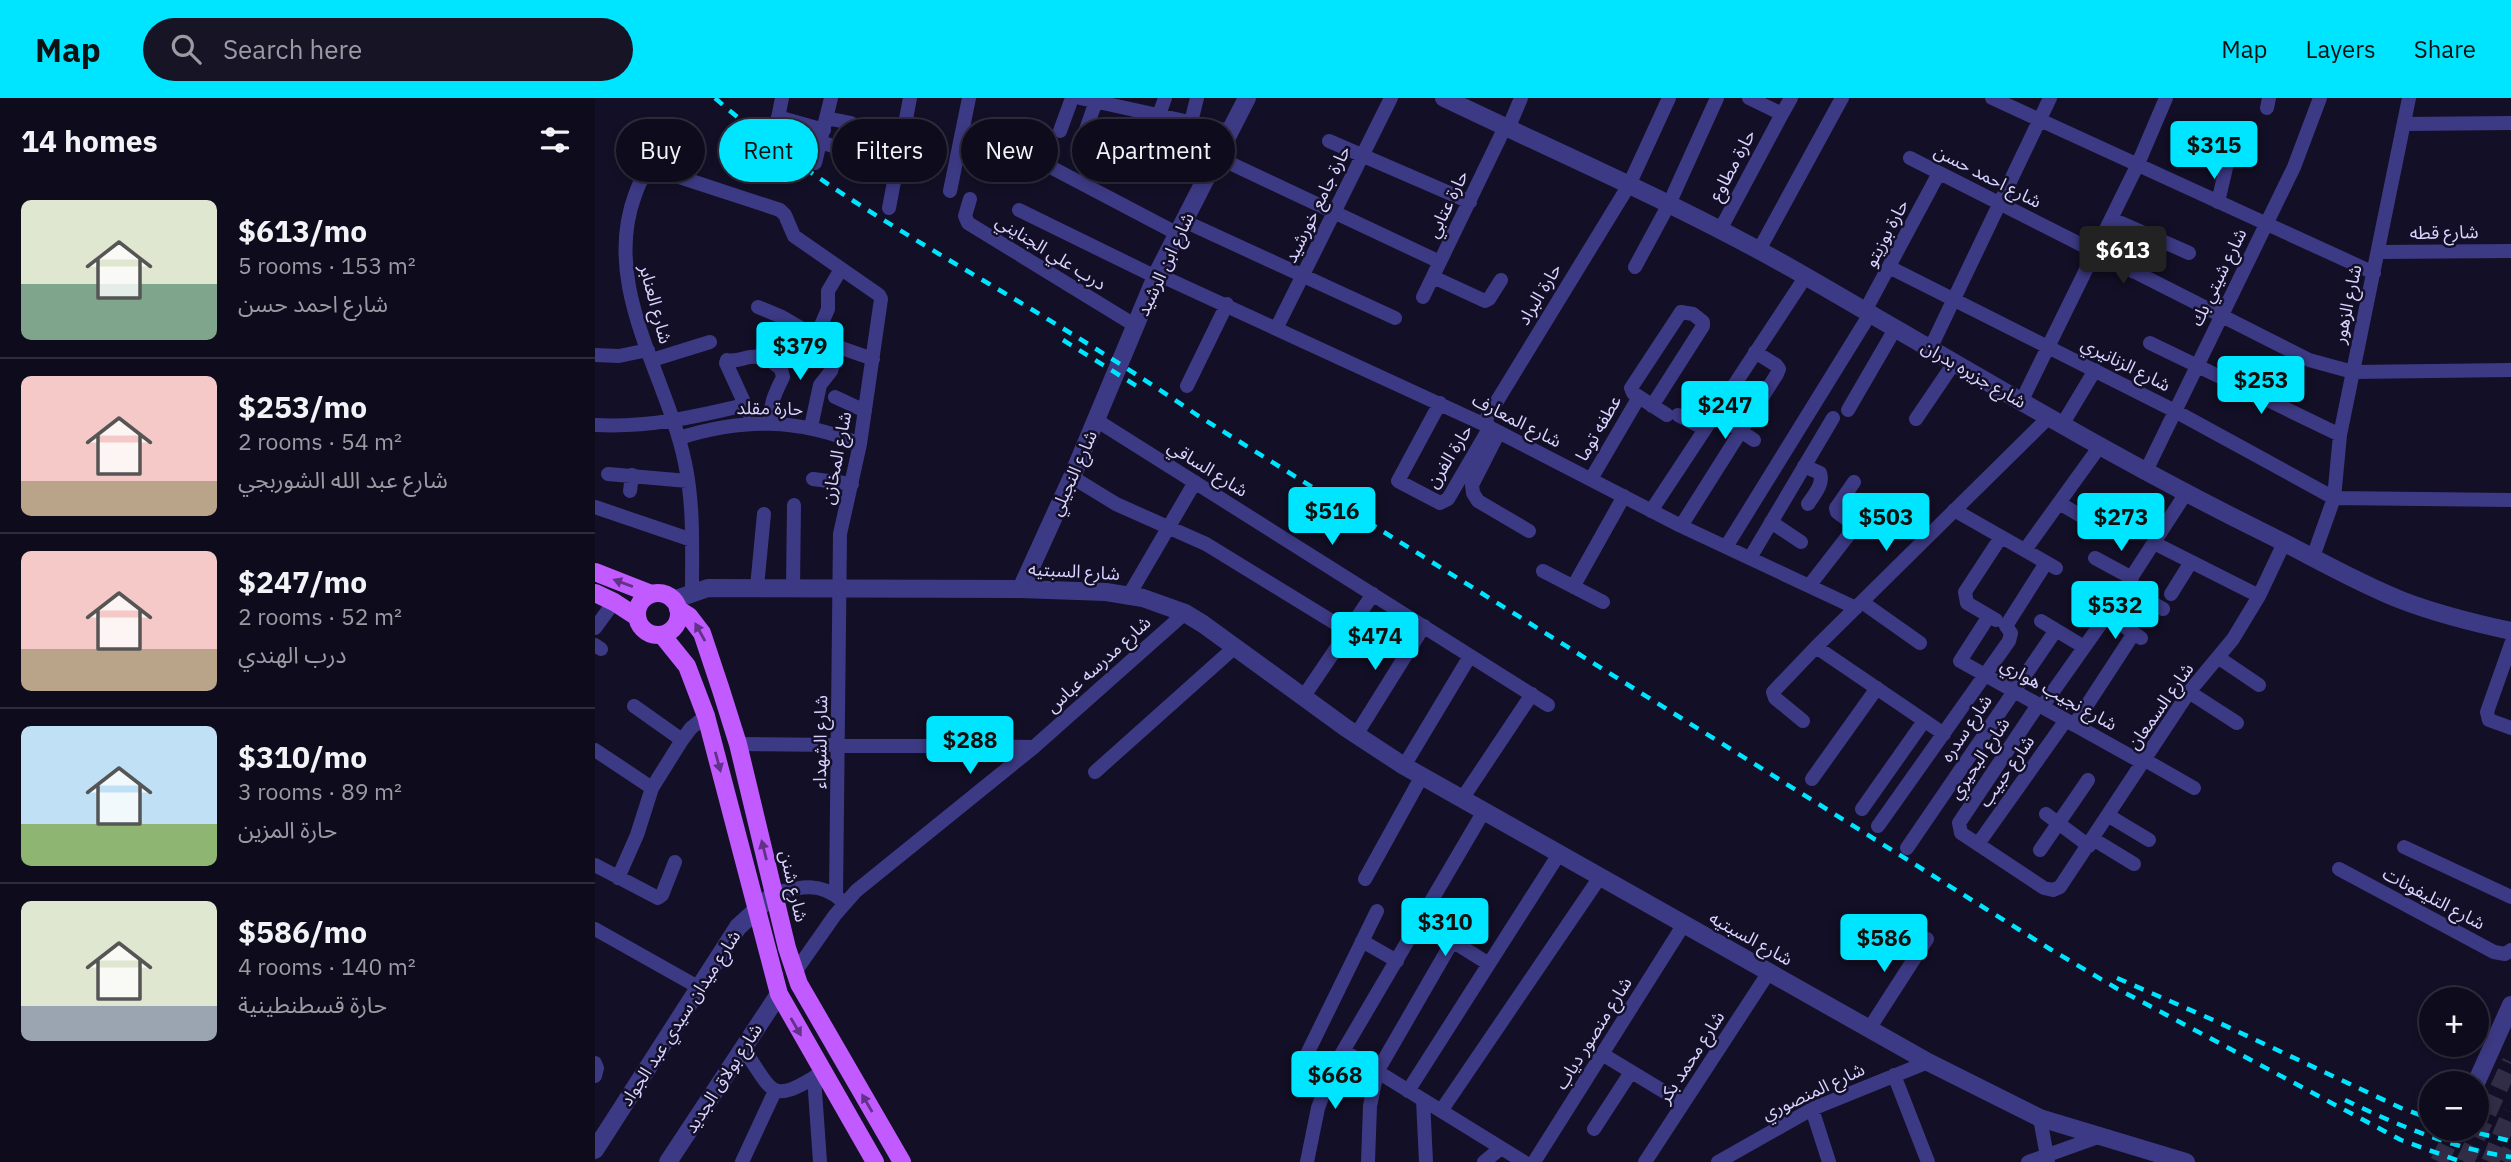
<!DOCTYPE html>
<html lang="en">
<head>
<meta charset="utf-8">
<style>
	body { margin:0; font-family:"IBM Plex Sans","Noto Sans Arabic",sans-serif; background:#171425; color:#f1f3f6; height:100vh; display:flex; flex-direction:column; font-size:26px; white-space:nowrap }
	* { box-sizing:border-box; margin:0 }
	p { font-size:23px; color:#9b9ba3 }
	.icon { flex:none; width:38px; height:38px; fill:none; stroke:currentColor; stroke-width:2; stroke-linecap:round; stroke-linejoin:round }
	.map { position:relative; flex:1; overflow:hidden }
	.details { display:flex; flex-direction:column; background:#0e0b1c; width:595px }
	.details>* { flex:none }
	.hud { position:absolute; left:21px; top:21px; width:665px; height:63px; display:flex; gap:14px }
	.buttons { position:absolute; left:1824px; top:889px; display:grid; gap:14px }
	.buttons a { display:grid; place-items:center; width:70px; height:70px; border-radius:50%; background:#0e0b1c; box-shadow:0 4px 10px #0003,0 0 0 2px #2e2b3b; font-size:35px }
	.price { position:absolute; translate:-50% -60px; padding:0 16px; border-radius:7px; background:#00e5ff; color:#111; font-size:23px; line-height:46px; filter:drop-shadow(0 2px 4px #0008) }
	.price::after { content:''; position:absolute; left:50%; top:42px; width:21px; height:16px; margin-left:-10px; background:inherit; clip-path:polygon(0 0,100% 0,50% 100%) }
	.price.active { background:#222; color:#fff }
	ul { padding:0; list-style:none }
	li { display:flex; align-items:center; gap:21px; height:175px; padding:0 21px }
	li+li { border-top:2px solid #2e2b3b }
	li span { display:grid; place-items:center; flex:none; width:196px; height:140px; border-radius:10px; color:#555 }
	li>.icon { margin-inline-start:auto }
	span .icon { width:84px; height:84px; fill:#fffc; stroke-width:1 }
	li b { font-size:30px }
	h2 { display:flex; justify-content:space-between; align-items:center; height:84px; padding:0 21px; font-size:30px }
	.pill { padding:0 24px; border-radius:32px; background:#0e0b1c; box-shadow:0 4px 10px #0003,0 0 0 2px #2e2b3b; font-size:24px; line-height:63px }
	.pill.active { background:#00e5ff; color:#111 }
	header { display:flex; align-items:center; gap:42px; box-sizing:border-box; height:98px; padding:0 35px; background:#00e5ff; color:#111 }
	header strong { font-size:33px }
	nav { display:flex; gap:38px; margin-inline-start:auto; font-size:24px }
	.search { width:490px; height:63px; background:#171425; display:flex; align-items:center; gap:18px; box-sizing:border-box; padding:0 24px; border-radius:38px; color:#9b9ba3; font-size:26px }
	main { display:flex; flex:1; min-height:0 }
	.map>svg:first-child { display:block }
	.lines { fill:none; stroke-linecap:round; stroke-linejoin:round }
	.tertiary-tunnel { stroke:#312d47; stroke-width:18; stroke-dasharray:18 9; stroke-linecap:butt }
	.primary-tunnel { stroke:#312d47; stroke-width:18; stroke-dasharray:18 9; stroke-linecap:butt }
	.minor { stroke:#3d3a85; stroke-width:14 }
	.tertiary { stroke:#3d3a85; stroke-width:18 }
	.primary { stroke:#c25bff; stroke-width:18 }
	.rail { stroke:#00e5ff; stroke-width:4.5; stroke-dasharray:10 9; stroke-linecap:butt }
	.oneway { fill:#623188 }
	.labels { text-anchor:middle; dominant-baseline:central; stroke-width:5; stroke-linejoin:round; paint-order:stroke }
	.street-label { font-size:18px; fill:#d9d4ff; stroke:#130f26 }
</style>
</head>
<body>
<header>
<strong>Map</strong>
<div class="search"><svg class="icon" aria-label="search" viewBox="0 0 24 24"><circle cx="10" cy="10" r="6"/><path d="M15 15l6 6"/></svg>Search here</div>
<nav><a>Map</a><a>Layers</a><a>Share</a></nav>
</header>
<main>
<section class="details">
<h2>14 homes<svg class="icon" aria-label="filters" viewBox="0 0 24 24"><path d="M4 7h16M4 17h16"/><circle cx="9" cy="7" r="2"/><circle cx="15" cy="17" r="2"/></svg></h2>
<ul>
<li><span style="background:linear-gradient(#dfe7d0 60%,#7fa58c 0)"><svg class="icon" aria-label="home" viewBox="0 0 24 24"><path d="M3 11l9-7 9 7M6 9v11h12V9"/></svg></span><div><b>$613/mo</b><p>5 rooms · 153 m²</p><p>شارع احمد حسن</p></div></li>
<li><span style="background:linear-gradient(#f6c9c9 75%,#b9a48a 0)"><svg class="icon" aria-label="home" viewBox="0 0 24 24"><path d="M3 11l9-7 9 7M6 9v11h12V9"/></svg></span><div><b>$253/mo</b><p>2 rooms · 54 m²</p><p>شارع عبد الله الشوربجي</p></div></li>
<li><span style="background:linear-gradient(#f6c9c9 70%,#b9a48a 0)"><svg class="icon" aria-label="home" viewBox="0 0 24 24"><path d="M3 11l9-7 9 7M6 9v11h12V9"/></svg></span><div><b>$247/mo</b><p>2 rooms · 52 m²</p><p>درب الهندي</p></div></li>
<li><span style="background:linear-gradient(#bfe0f5 70%,#8fb573 0)"><svg class="icon" aria-label="home" viewBox="0 0 24 24"><path d="M3 11l9-7 9 7M6 9v11h12V9"/></svg></span><div><b>$310/mo</b><p>3 rooms · 89 m²</p><p>حارة المزين</p></div></li>
<li><span style="background:linear-gradient(#dfe7d0 75%,#9aa5b1 0)"><svg class="icon" aria-label="home" viewBox="0 0 24 24"><path d="M3 11l9-7 9 7M6 9v11h12V9"/></svg></span><div><b>$586/mo</b><p>4 rooms · 140 m²</p><p>حارة قسطنطينية</p></div></li>
</ul>
</section>
<div class="map">
<svg width="1916" height="1064" viewBox="0 0 1916 1064">
	<rect width="100%" height="100%" fill="#130f26"/>
	<g class="lines">
		<path class="tertiary-tunnel" d="M1844,1064L1860,1031
			M1910,1064L1916,1052"/>
		<path class="primary-tunnel" d="M1870,1064L1916,964
			M1895,1064L1916,1014"/>
		<path class="minor" d="M485,0L635,33
			M1397,0L1779,175
			M1672,10L1674,0
			M1187,16L1196,0
			M564,17L570,0
			M183,19L229,32
			M231,20L256,25
			M596,24L602,0
			M182,25L187,0
			M1809,26L1916,25
			M913,31L926,0
			M465,33L477,0
			M404,42L583,136
			M487,43L501,3
			M734,43L875,104
			M225,44L251,52L255,63L260,67L300,79
			M622,59L845,164
			M1315,60L1714,262L1758,274L1916,272
			M220,65L236,0
			M355,93L374,0
			M375,101L370,118L373,125L541,228
			M1623,104L1638,40
			M294,110L315,0
			M424,112L561,179
			M589,123L800,220
			M1526,125L1594,155
			M1125,132L1187,16L1154,0
			M1164,152L1247,0
			M1783,154L1916,153
			M1040,169L1074,106L1122,0
			M1294,169L1580,313L1739,400L1916,402
			M1539,174L1556,138
			M562,176L888,326L1086,428L1261,510
			M838,179L890,203L894,201L906,182
			M828,199L910,29
			M163,209L187,219L232,245L278,261
			M1270,213L1344,75
			M682,229L796,0
			M221,239L233,211V193L246,171
			M1555,245L1745,337
			M185,246L210,256
			M1335,251L1455,0
			M0,257L24,258L53,252
			M166,260L169,246
			M57,262L115,244
			M592,288L632,206
			M240,299L270,313
			M1426,304L1542,68L1571,0
			M845,305L803,383L845,405L853,401L895,329
			M1057,308L1108,228V224L1098,216L1086,214L1036,290L1038,295L1072,317
			M1253,312L1300,231
			M154,315L131,265L132,262C142,264 147,260 155,259C175,256 179,275 196,250
			M1120,316L1159,342
			M1083,317L1110,331
			M1321,321L1359,265
			M501,322L953,607
			M176,325C174,306 180,296 188,279L186,271L177,264
			M888,326L1034,87L1074,0
			M0,327C54,330 99,319 150,307
			M1467,327L1500,272
			M216,329L225,287L236,273L243,249
			M904,334L877,387L878,395L883,403L934,433
			M84,340C147,320 203,320 265,346
			M1209,368L1225,375C1229,386 1219,397 1213,406
			M1551,373L1699,69L1725,0
			M13,376L93,383
			M477,379L521,406L611,446L753,533
			M218,381L257,386
			M996,381L1044,299
			M1259,384L1241,410L1242,414L1261,428
			M35,393L37,377
			M1464,405L1505,429
			M0,409L97,442
			M1359,412L1461,470
			M1056,413L1211,178
			M1176,424L1206,444
			M1086,428L1182,276L1184,271L1181,267L1160,254
			M1559,445L1664,498
			M1131,449L1275,216
			M1430,452L1505,348
			M1718,459L1739,400L1745,337L1814,0
			M1155,460L1238,320
			M1500,460L1537,480
			M948,473L1008,504
			M1214,488L1273,412
			M162,489L169,416
			M978,489L1029,398
			M198,490L199,407
			M1530,490L1568,511
			M97,493C97,451 99,407 90,365C72,277 6,189 40,97C46,80 49,71 69,74L185,112L190,117L199,138L284,197L286,201L265,346L245,436L241,798
			M1576,496L1596,464
			M534,497L600,384
			M1267,504L1325,545
			M1512,517L1546,540
			M1394,518L1365,563L1548,665
			M1401,522L1372,505L1370,494L1406,439
			M1446,523L1489,549
			M1411,528L1451,465
			M0,530L19,504
			M1916,546L1892,614L1894,622L1916,630
			M0,547L6,551
			M1221,549L1349,636
			M1624,560L1664,587
			M1594,594L1642,625
			M709,598L778,496
			M1443,607L1364,725L1366,735L1449,790L1458,792L1465,789L1594,594L1638,541L1664,498L1689,445
			M39,608L87,642
			M1447,609L1512,517L1591,395
			M1208,623L1180,600L1178,594L1221,549L1453,320
			M1479,627L1539,535
			M761,637L829,528
			M143,646L439,649
			M0,652L57,690
			M1550,662L1599,690
			M809,668L875,558
			M500,674L640,549
			M1217,681L1282,590
			M867,701L937,596
			M1267,711L1329,623
			M1451,716L1494,748
			M1514,718L1554,742
			M1283,728L1414,543L1416,535L1411,528
			M1498,741L1539,766
			M1383,746L1471,622
			M1809,749L1916,799
			M1312,750L1461,532
			M1445,752L1493,682
			M0,767L63,800L67,797L80,764
			M1744,771L1899,854L1910,856L1916,852
			M23,780L42,737L57,690L87,642L96,630L111,618
			M770,781L827,678
			M180,795C204,789 225,783 246,802
			M825,823L894,866
			M0,831L103,889
			M767,843L802,863
			M200,874L240,817L261,793L439,649L590,515
			M1274,931L1332,841
			M148,950C180,997 175,1007 228,974
			M749,953L929,1064
			M1007,956L1088,1005
			M0,965L2,970L0,978
			M737,972L717,963L712,956L782,813
			M1299,977L1333,1064
			M219,979L225,1064
			M813,993L964,756
			M828,1002L831,1064
			M1217,1011L1234,1064
			M846,1013L1005,779
			M1445,1020L1453,1064
			M999,1031L1036,974
			M147,1064L180,993
			M712,1064L723,1010L737,972L889,713
			M773,1064L775,1008L782,974L857,844
			M889,1064L906,1050
			M939,1064L1089,826
			M1050,1064L1174,874
			M1123,1064L1217,1011L1333,964
			M1433,1064L1506,1038"/>
		<path class="tertiary" d="M849,0C970,58 1094,111 1210,178C1361,265 1510,356 1666,433C1713,456 1758,483 1806,502C1842,516 1879,525 1916,533
			M426,491L477,379L562,176L652,0
			M78,502L113,490L426,491L511,494L548,500L590,515L608,526L751,630L809,668L1333,964L1445,1020L1591,1064
			M1881,985L1916,907
			M0,1052L143,829L180,795
			M73,1064L184,896"/>
		<path class="primary" d="M0,474L56,496
			M0,495L19,504L42,519
			M42 516a21 21 0 1 1 42 0a21 21 0 1 1-42 0Z
			M83,511L94,518L107,535L126,592L143,646L192,850L204,886L307,1064
			M67,537L92,568L111,618L184,896L280,1064"/>
		<path class="rail" d="M120,0C195,66 279,117 364,168C445,216 525,264 602,317L1455,851L1521,890L1806,1042L1867,1064
			M468,242L548,292
			M1522,880L1616,921L1806,1010L1836,1021
			M1750,1002C1802,1027 1859,1051 1916,1059
			M1866,1031L1916,1043"/>
	</g>
	<defs><path id="oneway-solid" d="M-6-.8H1V-3.2L6.5 0L1 3.2V.8H-6Z" transform="scale(1.75)"/></defs>
	<g class="oneway">
		<use href="#oneway-solid" transform="translate(28 485) rotate(-160)"/>
		<use href="#oneway-solid" transform="translate(105 534) rotate(-119)"/>
		<use href="#oneway-solid" transform="translate(123 664) rotate(75)"/>
		<use href="#oneway-solid" transform="translate(169 752) rotate(-104)"/>
		<use href="#oneway-solid" transform="translate(201 929) rotate(60)"/>
		<use href="#oneway-solid" transform="translate(272 1005) rotate(-120)"/>
	</g>
	<g class="labels">
		<g class="street-label">
			<text transform="translate(1137 67) rotate(-62)">حارة مطاوع</text>
			<text transform="translate(1393 78) rotate(27)">شارع احمد حسن</text>
			<text transform="translate(722 106) rotate(-64)">حارة جامع خورشيد</text>
			<text transform="translate(852 106) rotate(-64)">حارة عتابي</text>
			<text transform="translate(1849 134) rotate(-1)">شارع قطه</text>
			<text transform="translate(1291 135) rotate(-62)">حارة بوزيتو</text>
			<text transform="translate(456 154) rotate(32)">درب علي الجنايني</text>
			<text transform="translate(570 166) rotate(-65)">شارع ابن الرشيد</text>
			<text transform="translate(1623 179) rotate(-64)">شارع شيتي بك</text>
			<text transform="translate(944 196) rotate(-59)">حارة البراد</text>
			<text transform="translate(61 206) rotate(75)">شارع العنابر</text>
			<text transform="translate(1752 206) rotate(-78)">شارع الزهور</text>
			<text transform="translate(1531 266) rotate(27)">شارع الزنانيري</text>
			<text transform="translate(1379 276) rotate(30)">شارع جزيره بدران</text>
			<text transform="translate(175 310) rotate(1)">حارة مقلد</text>
			<text transform="translate(922 322) rotate(27)">شارع المعارف</text>
			<text transform="translate(1003 330) rotate(-60)">عطفه توما</text>
			<text transform="translate(854 358) rotate(-58)">حارة الفرن</text>
			<text transform="translate(241 360) rotate(-79)">شارع المخازن</text>
			<text transform="translate(613 370) rotate(32)">شارع الساقي</text>
			<text transform="translate(478 375) rotate(-66)">شارع النجيلي</text>
			<text transform="translate(479 473) rotate(3)">شارع السبتيه</text>
			<text transform="translate(503 566) rotate(-42)">شارع مدرسه عباس</text>
			<text transform="translate(1464 596) rotate(29)">شارع نجيب هواري</text>
			<text transform="translate(1565 608) rotate(-55)">شارع السمعان</text>
			<text transform="translate(1371 630) rotate(-56)">شارع سدره</text>
			<text transform="translate(225 644) rotate(-89)">شارع الشهداء</text>
			<text transform="translate(1384 660) rotate(-56)">شارع البحيري</text>
			<text transform="translate(1411 673) rotate(-55)">شارع حبيب</text>
			<text transform="translate(199 788) rotate(77)">شارع شنن</text>
			<text transform="translate(1839 800) rotate(28)">شارع التليفونات</text>
			<text transform="translate(1156 840) rotate(29)">شارع السبتيه</text>
			<text transform="translate(85 920) rotate(-57)">شارع ميدان سيدي عبد الجواد</text>
			<text transform="translate(998 935) rotate(-58)">شارع منصور دياب</text>
			<text transform="translate(1096 959) rotate(-57)">شارع محمد بكر</text>
			<text transform="translate(128 980) rotate(-57)">شارع بولاق الجديد</text>
			<text transform="translate(1218 993) rotate(-25)">شارع المنصوري</text>
		</g>
	</g>
</svg>
<div class="buttons">
<a>+</a>
<a>−</a>
</div>
<b class="price" style="left:1619px;top:83px">$315</b>
<b class="price active" style="left:1528px;top:188px">$613</b>
<b class="price" style="left:205px;top:284px">$379</b>
<b class="price" style="left:1666px;top:318px">$253</b>
<b class="price" style="left:1130px;top:343px">$247</b>
<b class="price" style="left:737px;top:449px">$516</b>
<b class="price" style="left:1291px;top:455px">$503</b>
<b class="price" style="left:1526px;top:455px">$273</b>
<b class="price" style="left:1520px;top:543px">$532</b>
<b class="price" style="left:780px;top:574px">$474</b>
<b class="price" style="left:375px;top:678px">$288</b>
<b class="price" style="left:850px;top:860px">$310</b>
<b class="price" style="left:1289px;top:876px">$586</b>
<b class="price" style="left:740px;top:1013px">$668</b>
<div class="hud">
<a class="pill">Buy</a>
<a class="pill active">Rent</a>
<a class="pill">Filters</a>
<a class="pill">New</a>
<a class="pill">Apartment</a>
</div>
</div>
</main>
</body>
</html>
